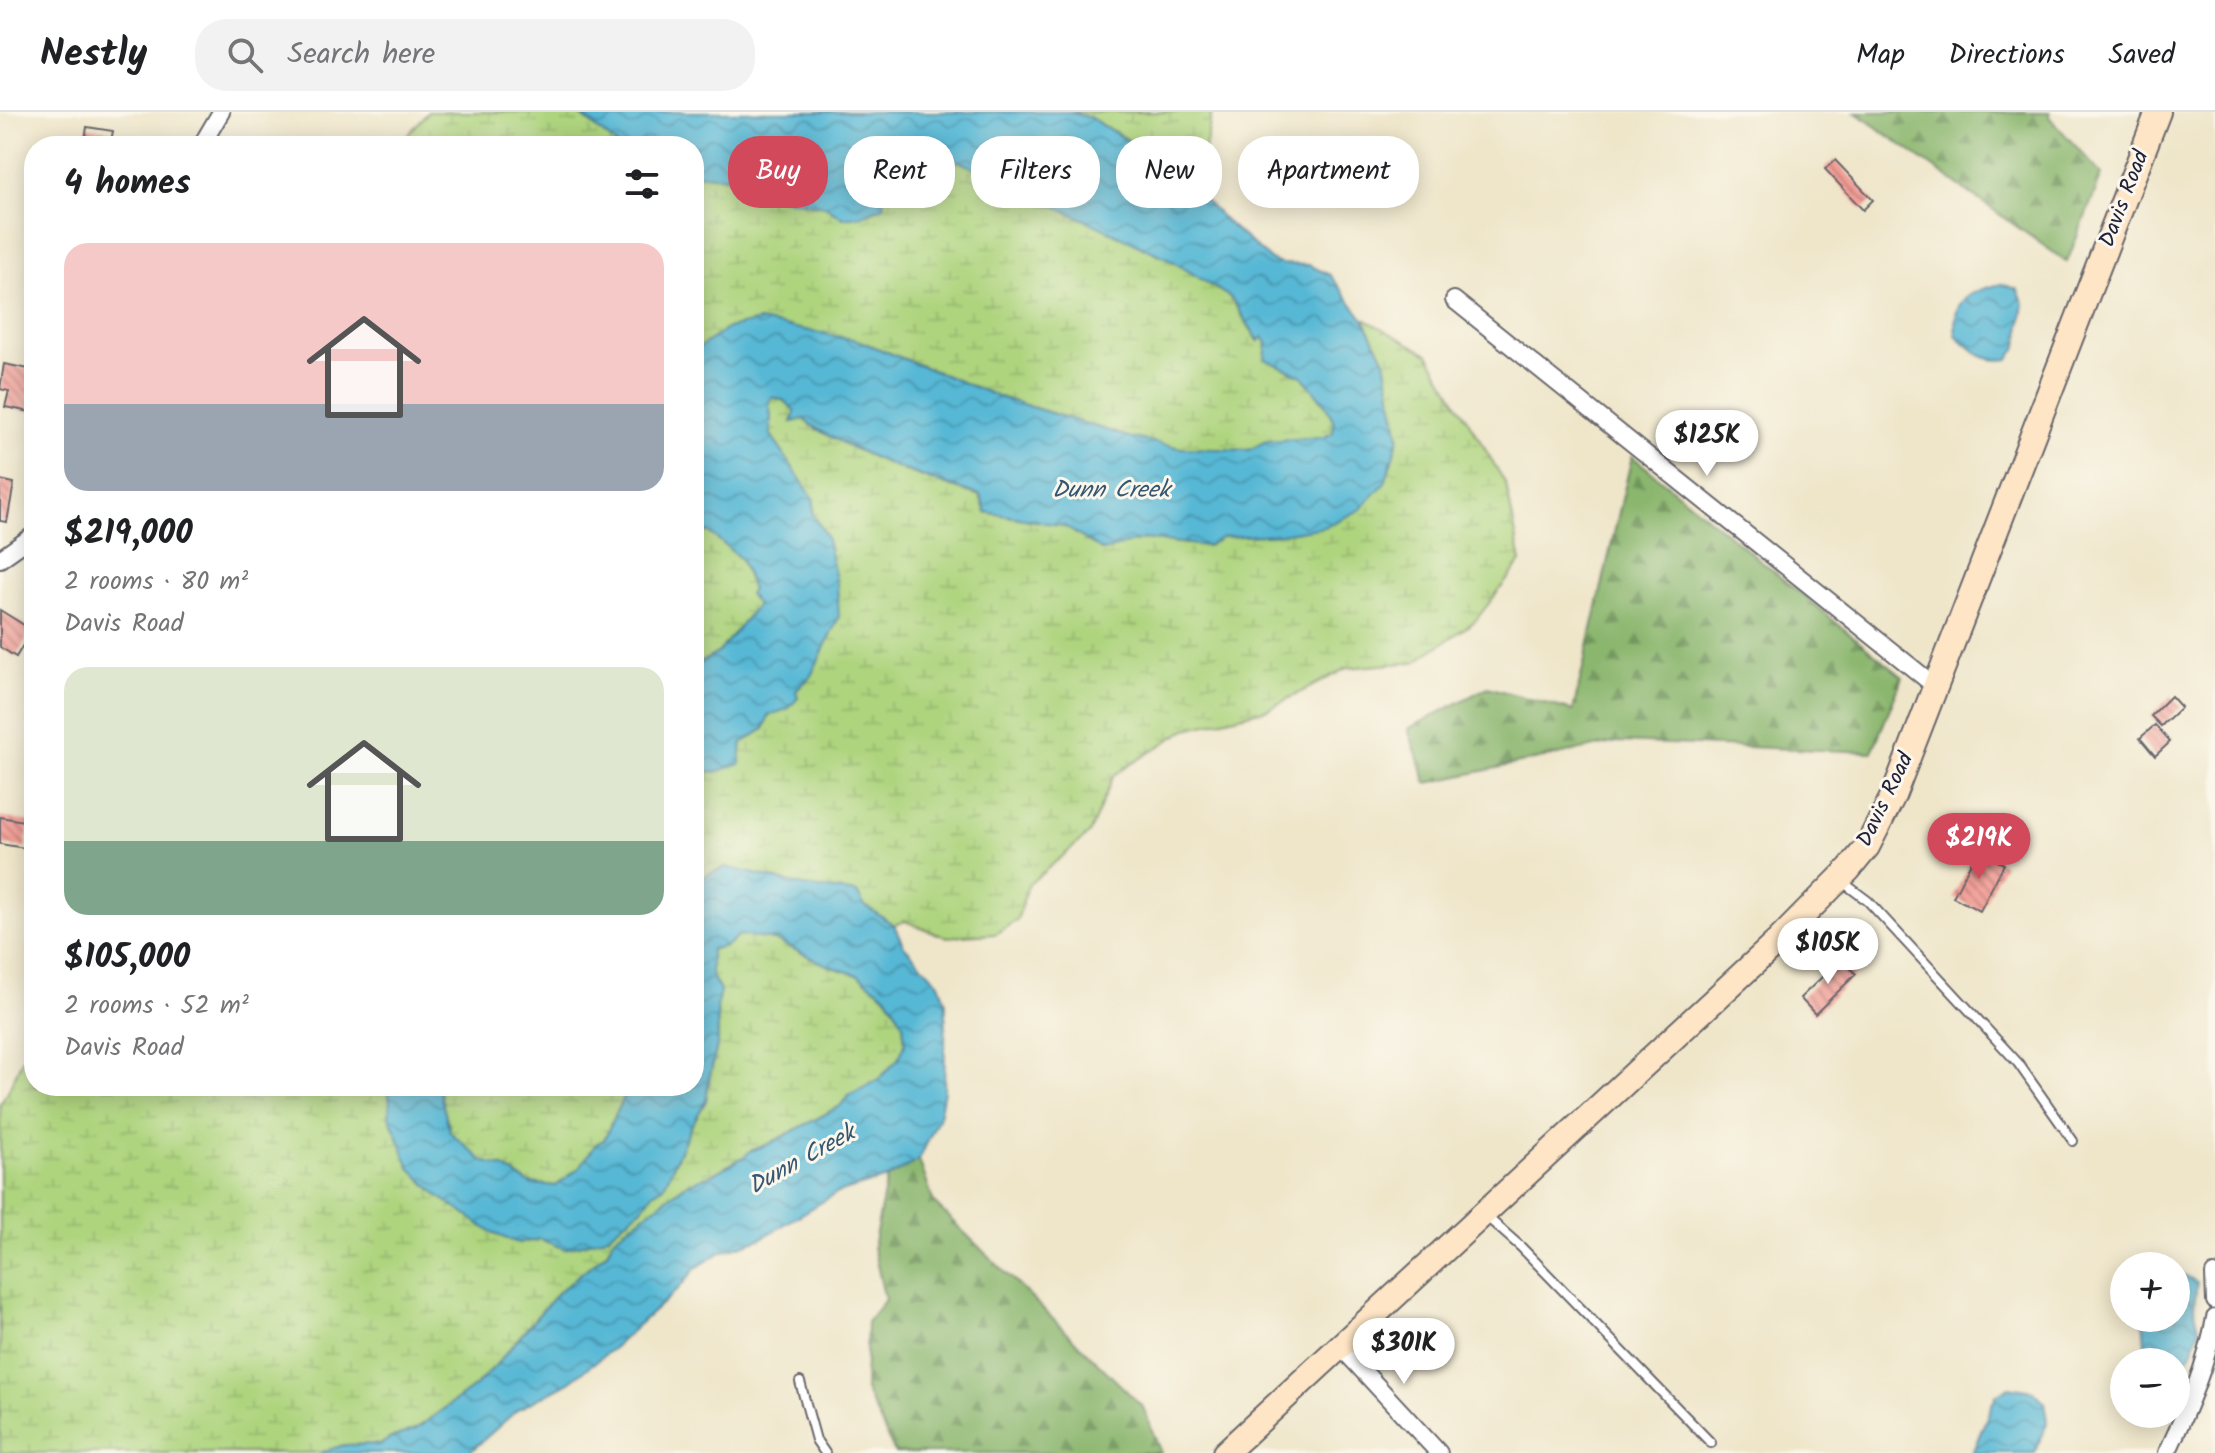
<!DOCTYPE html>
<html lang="en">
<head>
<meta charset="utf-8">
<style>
	body { margin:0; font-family:Kalam,sans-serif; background:#f2f2f2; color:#202124; height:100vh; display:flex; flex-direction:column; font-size:30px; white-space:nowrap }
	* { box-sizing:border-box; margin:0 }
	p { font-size:26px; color:#757577 }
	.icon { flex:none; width:44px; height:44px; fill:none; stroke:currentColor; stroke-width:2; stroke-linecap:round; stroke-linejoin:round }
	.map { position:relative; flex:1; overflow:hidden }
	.details { position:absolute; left:24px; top:24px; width:680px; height:960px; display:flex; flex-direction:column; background:#fff; border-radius:32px; box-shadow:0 4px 20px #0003 }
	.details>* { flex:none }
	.banner { position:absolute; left:728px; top:24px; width:760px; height:72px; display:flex; gap:16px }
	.controls { position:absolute; left:2110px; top:1140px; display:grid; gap:16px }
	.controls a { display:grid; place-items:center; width:80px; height:80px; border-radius:50%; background:#fff; box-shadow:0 4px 20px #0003; font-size:40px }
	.price { position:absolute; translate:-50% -68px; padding:0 18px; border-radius:28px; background:#fff; color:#222; font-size:26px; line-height:52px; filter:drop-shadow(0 2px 4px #0008) }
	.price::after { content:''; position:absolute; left:50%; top:48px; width:24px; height:18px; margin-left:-12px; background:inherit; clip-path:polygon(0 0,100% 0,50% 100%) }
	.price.current { background:#d1495b; color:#fff }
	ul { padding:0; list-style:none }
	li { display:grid; align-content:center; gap:16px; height:424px; padding:0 40px }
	li span { display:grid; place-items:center; height:248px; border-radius:24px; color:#555 }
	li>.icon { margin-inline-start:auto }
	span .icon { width:144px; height:144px; fill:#fffc; stroke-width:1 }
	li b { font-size:34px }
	h2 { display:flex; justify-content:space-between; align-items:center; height:96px; padding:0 40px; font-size:34px }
	.tag { padding:0 28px; border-radius:32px; background:#fff; box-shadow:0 4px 20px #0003; font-size:28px; line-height:72px }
	.tag.current { background:#d1495b; color:#fff }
	header { display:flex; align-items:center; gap:48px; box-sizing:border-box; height:112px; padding:0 40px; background:#fff; border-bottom:2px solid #e0e0e0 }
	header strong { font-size:38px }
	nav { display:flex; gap:44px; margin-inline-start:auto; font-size:28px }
	.search { width:560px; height:72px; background:#f2f2f2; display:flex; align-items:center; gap:20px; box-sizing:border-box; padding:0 28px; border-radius:32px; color:#757577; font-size:30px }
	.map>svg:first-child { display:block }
	.forest { fill:url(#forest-firs); stroke:#566c54; stroke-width:2 }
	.wetland { fill:url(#wetland-marsh); stroke:#687b5c; stroke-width:2 }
	.water { fill:url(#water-waves); stroke:#3c6d88; stroke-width:2 }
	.building { fill:url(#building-back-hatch) }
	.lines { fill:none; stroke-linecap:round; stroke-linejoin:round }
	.lane-casing { stroke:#6a676d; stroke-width:12 }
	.street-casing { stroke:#6a676d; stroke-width:20 }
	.secondary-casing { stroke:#6a676d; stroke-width:28 }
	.lane { stroke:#fff; stroke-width:8 }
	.street { stroke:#fff; stroke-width:16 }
	.secondary { stroke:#fde5c5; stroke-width:24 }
	.labels { text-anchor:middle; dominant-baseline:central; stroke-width:6; stroke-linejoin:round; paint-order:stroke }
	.street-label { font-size:22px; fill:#22223b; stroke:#fbf7ec }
	.water-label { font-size:24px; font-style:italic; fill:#345671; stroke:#fbf7ec }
</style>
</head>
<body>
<header>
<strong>Nestly</strong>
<div class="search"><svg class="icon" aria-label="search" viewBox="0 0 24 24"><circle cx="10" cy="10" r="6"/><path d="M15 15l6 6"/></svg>Search here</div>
<nav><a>Map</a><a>Directions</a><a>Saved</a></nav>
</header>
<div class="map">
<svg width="2215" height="1341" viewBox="0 0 2215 1341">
	<defs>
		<pattern id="forest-firs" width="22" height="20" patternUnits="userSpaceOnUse" patternTransform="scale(2)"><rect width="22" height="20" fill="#8ab66d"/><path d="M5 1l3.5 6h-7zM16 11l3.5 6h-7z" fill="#70945b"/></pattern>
		<pattern id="wetland-marsh" width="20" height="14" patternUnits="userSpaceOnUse" patternTransform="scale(2)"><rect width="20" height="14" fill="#aed47e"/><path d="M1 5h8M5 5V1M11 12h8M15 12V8" fill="none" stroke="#95b66e"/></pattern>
		<pattern id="water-waves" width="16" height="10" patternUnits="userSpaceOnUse" patternTransform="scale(2)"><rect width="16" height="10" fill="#56b8d5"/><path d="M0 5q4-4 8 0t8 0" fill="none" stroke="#4795ae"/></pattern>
		<pattern id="building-back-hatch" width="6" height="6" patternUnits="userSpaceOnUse" patternTransform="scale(2)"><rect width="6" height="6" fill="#f29d95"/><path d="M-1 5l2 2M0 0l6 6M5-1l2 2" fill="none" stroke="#c4807b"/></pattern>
	</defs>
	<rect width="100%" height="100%" fill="#fbf7ec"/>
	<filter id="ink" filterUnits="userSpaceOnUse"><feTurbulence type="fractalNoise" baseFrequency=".0125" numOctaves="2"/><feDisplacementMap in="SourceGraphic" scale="16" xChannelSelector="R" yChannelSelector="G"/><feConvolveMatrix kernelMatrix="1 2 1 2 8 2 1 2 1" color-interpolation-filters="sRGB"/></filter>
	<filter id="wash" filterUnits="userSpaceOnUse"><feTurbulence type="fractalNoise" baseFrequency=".006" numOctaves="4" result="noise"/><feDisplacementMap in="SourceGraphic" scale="32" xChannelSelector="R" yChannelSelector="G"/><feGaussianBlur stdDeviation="1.8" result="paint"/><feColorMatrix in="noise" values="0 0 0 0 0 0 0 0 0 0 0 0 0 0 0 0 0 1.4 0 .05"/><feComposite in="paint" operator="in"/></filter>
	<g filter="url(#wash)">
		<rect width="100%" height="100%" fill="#efe6ca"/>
		<path class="forest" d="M1855,0H2050L2049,5L2102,63L2067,150Z
			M1632,344L1903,565L1872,640L1618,630L1427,671L1408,617L1488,575L1573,599Z
			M919,1048L934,1091L1143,1295L1161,1341H895L865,1278L867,1210L885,1188L873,1135L887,1066Z"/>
		<path class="wetland" d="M428,0H577L618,34H398Z
			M1070,0H1212L1197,80C1158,49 1118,14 1070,0Z
			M954,46L1169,147L1231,186L1258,229L1263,224L1267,231L1265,247L1302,264L1325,292L1334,310L1333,321L1324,325L1267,329L1249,338L1181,336L1132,326L999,285L857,228L728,216L694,239V62L730,65L781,86L825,94L843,106L883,72L887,63L910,50Z
			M1363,206L1428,242L1506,372L1521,450L1475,509L1415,550L1347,556L1268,597L1187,617L1114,663L1089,722L1028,773L1017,808L995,822L945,825L905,809L894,813L864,793L857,781L804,774L726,755L694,768V669L699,667L702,661L712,658L742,631L764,617L769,603L811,564L826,424L813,402L814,388L771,323V304L769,292L772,285L785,289L796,299L792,310L803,307C814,317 827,323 841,330C885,353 932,369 980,384L986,400L1064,414L1103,439L1144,427L1207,434L1222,425L1281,422L1385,248Z
			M694,400L710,420L741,447L757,493L719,540L694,554Z
			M739,823L775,828L829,854L858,863L887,885L903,910L905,931L899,946L879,967L851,982L839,995L769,1032L750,1039L746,1044L713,1062L685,1073L614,1126L607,1140L557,1181L496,1253L475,1274L416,1317L391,1326L381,1332L344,1333L319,1341H0V991L7,981L34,922V974H387L390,990L389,1003L518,1131L540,1127L565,1137L642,1096L653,1081L664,1074L691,1014L706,989L709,967L718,930L717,894L720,879L711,863V837L726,834Z
			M438,974H628L604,1028L596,1032L579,1056L556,1074L529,1071L503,1055L483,1050L450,1020Z"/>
		<path class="water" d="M577,0H1070L1091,6L1147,41L1197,80L1225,109L1271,148L1280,152L1309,153L1330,163L1363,206L1385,248L1399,325L1385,371L1360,398L1324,415L1281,422L1223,425L1207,434L1144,427L1103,439L1064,414L986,400L980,383C932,369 885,353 841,330C828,323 814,317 804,307L792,310L795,299L785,289L772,285L769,292L771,304V323L814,388L813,402L826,424L837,471L839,505L811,564L796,579L798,586L788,597L769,603L764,617L742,631L740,652L716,660L712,659L702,661L699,667L694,669V554L719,540L757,493L749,482L752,477L741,447L710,421L697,419V406L694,400V239L728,216L759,209L857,228L999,285L1132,326L1181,336L1249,338L1267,329L1324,325L1333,321L1334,310L1325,292L1302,264L1265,247L1267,231L1263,225L1259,229L1231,186L1169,147L954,47L910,50L887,63L883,72L884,94L860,104L843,106L825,94L781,86L730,65L694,62V34H618Z
			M2001,172L2017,177L2024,191L2018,234L2009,247C1983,251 1974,239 1956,223C1951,186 1969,180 2001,172Z
			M726,755L804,774L857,781L864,793L894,813L904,834L939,871L946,891L944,978L939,1005L919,1048L887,1066L837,1081L760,1127L721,1140L696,1156L678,1177L612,1237L569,1270L517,1298L469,1341H319L344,1333L381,1332L391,1326L416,1317L475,1274L496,1253L557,1181L607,1140L614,1126L685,1073L713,1062L745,1044L750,1039L769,1032L839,995L851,982L879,967L899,946L905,931L903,911L887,884L858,863L829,854L775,828L739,823L726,834L711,837V863L720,879L717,894L718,930L709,967L706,989L691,1014L664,1074L653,1081L642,1096L606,1125L565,1137L540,1127L518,1131L494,1122L437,1083L410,1056L389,1003L390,990L387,974H438L450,1020L483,1049L503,1055L529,1071L556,1074L579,1056L596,1032L604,1028L628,974H694V768Z
			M2181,1161L2197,1170L2194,1195L2199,1216L2193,1238L2183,1254H2177L2176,1250C2162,1250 2154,1241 2145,1232L2143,1206H2176V1162Z
			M2009,1275L2033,1279L2045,1290L2048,1309L2035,1341H1972L1996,1283Z"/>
		<g id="blocks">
			<path class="building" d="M87,15L113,19L110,34H84Z
				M1835,48L1873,88L1863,98L1825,57Z
				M4,252L34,258V286L31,300L5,295L9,279L0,277Z
				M0,368L14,371L7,410L0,409Z
				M0,498L32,518L16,545L0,535Z
				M2171,584L2181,595L2161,614L2151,604Z
				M2155,613L2170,630L2155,644L2140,626Z
				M0,705L30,710L25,736L0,732Z
				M1977,739L2004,752L1980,799L1953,785Z
				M1841,847L1856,862L1815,902L1800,886Z"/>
		</g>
	</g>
	<g filter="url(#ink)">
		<use href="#blocks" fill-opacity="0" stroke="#6a676d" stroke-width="2"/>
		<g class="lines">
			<g class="lane-casing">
				<path id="lane" d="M1840,768L1868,789L2018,951L2073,1029
					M1487,1105L1521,1135L1711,1331
					M800,1270L816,1328L825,1341"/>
			</g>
			<g class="street-casing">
				<path id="street" d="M201,34L221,0
					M1454,188L1935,574
					M0,447L34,423
					M2214,1162L2215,1189
					M1340,1234L1439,1341
					M2167,1341C2187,1298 2207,1253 2215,1206"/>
			</g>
			<g class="secondary-casing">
				<path id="secondary" d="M1225,1341L1778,829L1849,757L1867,735L1893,684L2158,0"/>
			</g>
			<use href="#lane" class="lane"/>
			<use href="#street" class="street"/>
			<use href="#secondary" class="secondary"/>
		</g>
	</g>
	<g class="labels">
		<g class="street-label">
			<text transform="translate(2125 87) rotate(-69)">Davis Road</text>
			<text transform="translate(1886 688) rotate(-64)">Davis Road</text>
		</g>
		<g class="water-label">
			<text x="1111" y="378">Dunn Creek</text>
			<text transform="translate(802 1048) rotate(-29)">Dunn Creek</text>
		</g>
	</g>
</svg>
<div class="controls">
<a>+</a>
<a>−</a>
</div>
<b class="price" style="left:1707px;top:366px">$125K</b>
<b class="price current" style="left:1979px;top:769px">$219K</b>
<b class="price" style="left:1828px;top:874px">$105K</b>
<b class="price" style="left:1404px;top:1274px">$301K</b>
<div class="banner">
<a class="tag current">Buy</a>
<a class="tag">Rent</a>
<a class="tag">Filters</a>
<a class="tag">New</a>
<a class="tag">Apartment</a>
</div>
<section class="details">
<h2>4 homes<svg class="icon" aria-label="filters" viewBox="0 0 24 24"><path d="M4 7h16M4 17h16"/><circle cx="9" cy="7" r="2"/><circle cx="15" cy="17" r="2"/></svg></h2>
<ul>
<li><span style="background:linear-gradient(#f6c9c9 65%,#9aa5b1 0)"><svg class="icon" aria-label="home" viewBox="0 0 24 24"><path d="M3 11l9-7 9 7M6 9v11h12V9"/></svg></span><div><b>$219,000</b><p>2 rooms · 80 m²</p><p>Davis Road</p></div></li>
<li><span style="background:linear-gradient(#dfe7d0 70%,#7fa58c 0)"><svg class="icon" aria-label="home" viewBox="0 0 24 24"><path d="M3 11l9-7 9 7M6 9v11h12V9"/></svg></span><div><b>$105,000</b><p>2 rooms · 52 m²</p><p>Davis Road</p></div></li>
</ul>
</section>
</div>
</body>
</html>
